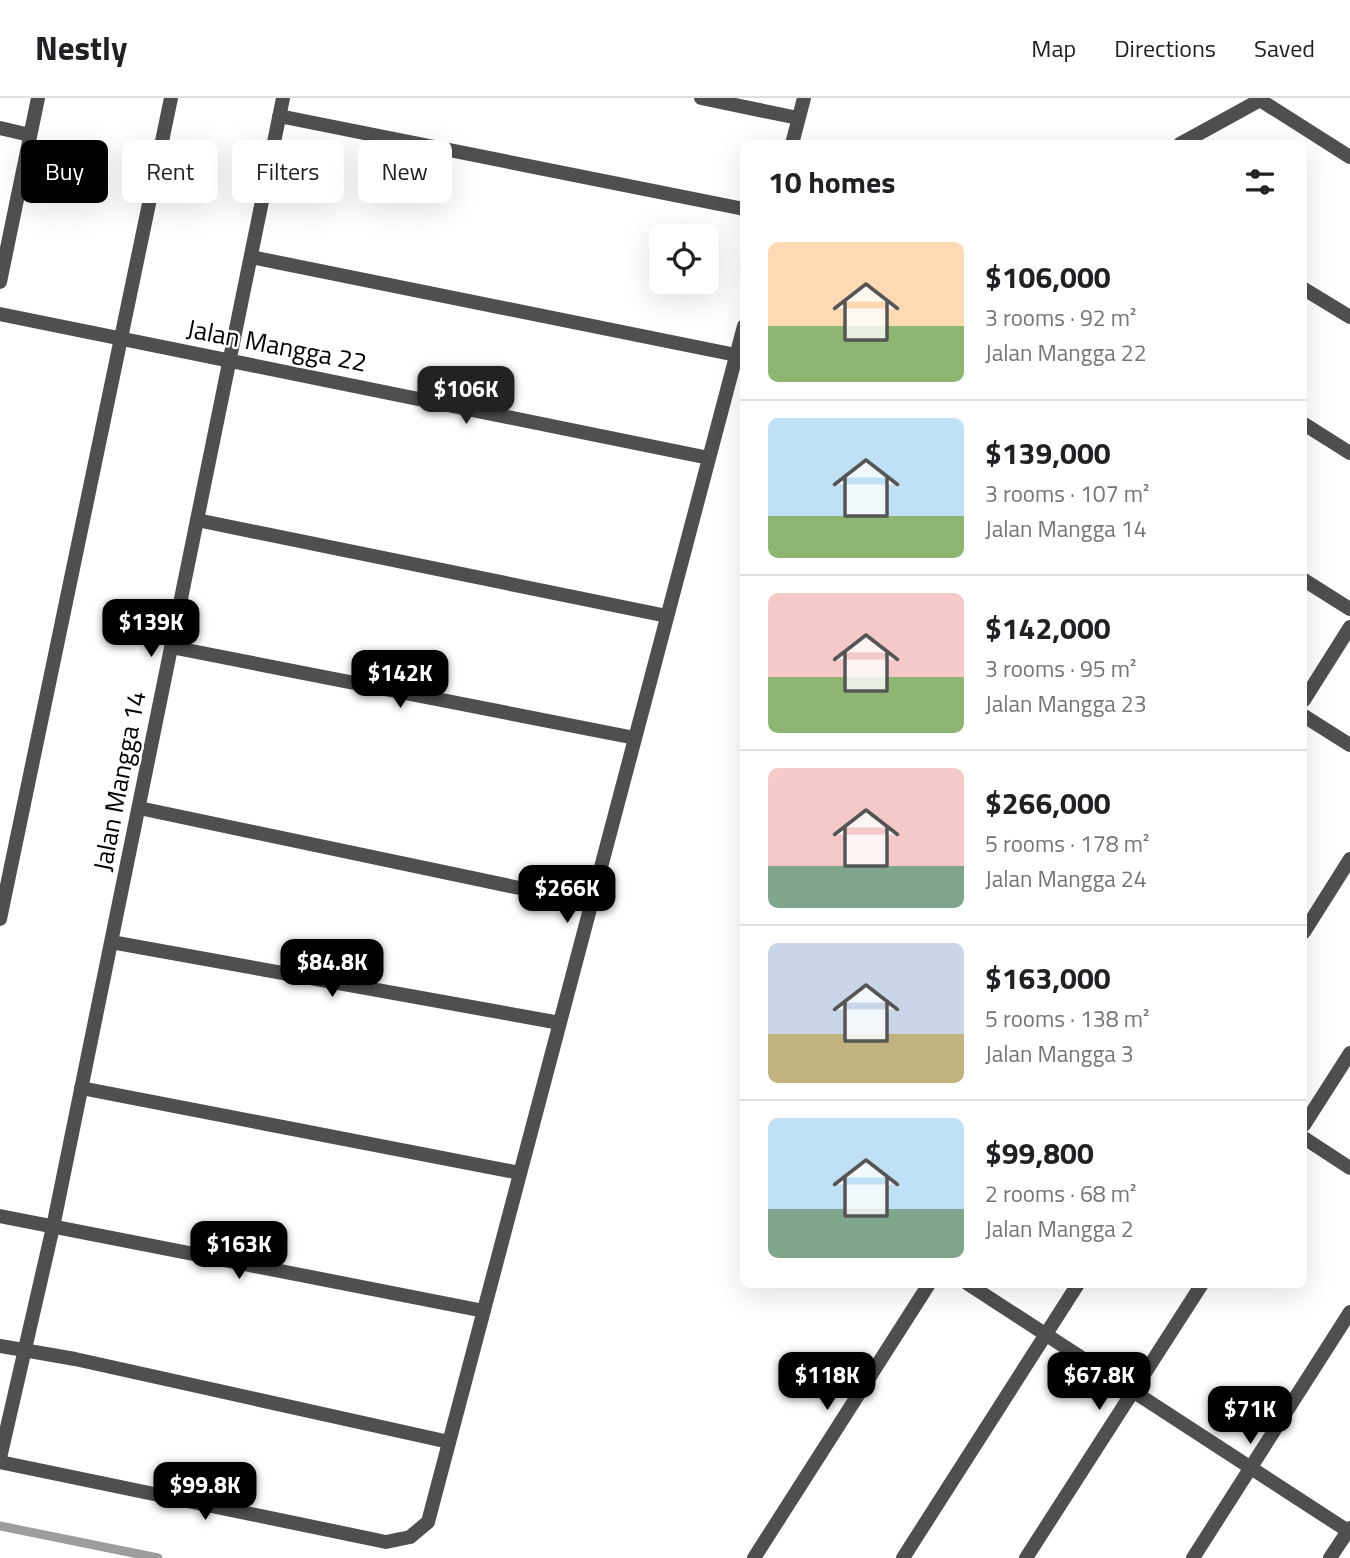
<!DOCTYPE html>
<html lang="en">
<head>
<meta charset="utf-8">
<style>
	body { margin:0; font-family:"Titillium Web",sans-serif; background:#f6f6f6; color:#202124; height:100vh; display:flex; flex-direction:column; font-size:26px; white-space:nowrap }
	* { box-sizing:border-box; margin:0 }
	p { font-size:23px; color:#757577 }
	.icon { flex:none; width:38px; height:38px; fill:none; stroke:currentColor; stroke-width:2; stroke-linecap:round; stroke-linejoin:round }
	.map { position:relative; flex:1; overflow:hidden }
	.side { position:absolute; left:740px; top:42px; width:567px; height:1148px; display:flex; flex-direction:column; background:#fff; border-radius:10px; box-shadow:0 7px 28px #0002 }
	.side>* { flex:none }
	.banner { position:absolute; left:21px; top:42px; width:614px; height:63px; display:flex; gap:14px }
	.controls { position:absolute; left:649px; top:126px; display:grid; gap:14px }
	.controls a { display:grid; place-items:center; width:70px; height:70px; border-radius:10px; background:#fff; box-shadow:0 7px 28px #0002; font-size:35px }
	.price { position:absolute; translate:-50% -60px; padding:0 16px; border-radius:14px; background:#000; color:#fff; font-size:23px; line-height:46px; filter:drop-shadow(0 2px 4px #0008) }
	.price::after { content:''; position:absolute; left:50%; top:42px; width:21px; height:16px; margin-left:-10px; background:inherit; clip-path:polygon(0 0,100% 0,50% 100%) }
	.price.selected { background:#222; color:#fff }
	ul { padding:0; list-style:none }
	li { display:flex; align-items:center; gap:21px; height:175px; padding:0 28px }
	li+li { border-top:2px solid #e0e0e0 }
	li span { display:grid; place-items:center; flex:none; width:196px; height:140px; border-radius:10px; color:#555 }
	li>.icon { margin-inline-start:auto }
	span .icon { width:84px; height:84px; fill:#fffc; stroke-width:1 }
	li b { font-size:30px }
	h2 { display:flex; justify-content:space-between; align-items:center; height:84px; padding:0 28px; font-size:30px }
	.pill { padding:0 24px; border-radius:10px; background:#fff; box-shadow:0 7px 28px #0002; font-size:24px; line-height:63px }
	.pill.selected { background:#000; color:#fff }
	header { display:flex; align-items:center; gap:42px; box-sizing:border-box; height:98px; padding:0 35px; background:#fff; border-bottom:2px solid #e0e0e0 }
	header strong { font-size:33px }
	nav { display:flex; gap:38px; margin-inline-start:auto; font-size:24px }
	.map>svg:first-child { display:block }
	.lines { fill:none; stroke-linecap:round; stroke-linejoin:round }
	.stream { stroke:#9d9d9d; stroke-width:9 }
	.service { stroke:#4f4f4f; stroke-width:14 }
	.minor { stroke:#4f4f4f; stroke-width:14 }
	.labels { text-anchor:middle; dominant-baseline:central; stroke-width:5; stroke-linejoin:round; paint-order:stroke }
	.street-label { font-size:26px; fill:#000; stroke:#fff }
</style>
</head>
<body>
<header>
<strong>Nestly</strong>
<nav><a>Map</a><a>Directions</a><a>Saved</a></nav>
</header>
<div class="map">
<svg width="1350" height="1460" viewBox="0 0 1350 1460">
	<rect width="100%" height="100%" fill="#fff"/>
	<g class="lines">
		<path class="stream" d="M0,1428L158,1460"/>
		<path class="service" d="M701,0L798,20
			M251,159L736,257
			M1304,191L1350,219
			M197,422L667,518
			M1304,482L1350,511
			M139,710L591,805
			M0,821L171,0
			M1304,834L1350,761
			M81,990L520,1075
			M0,1248L75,1261L449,1344
			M0,1360L53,1129
			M903,1460L1078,1186
			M1193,1460L1350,1214"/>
		<path class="minor" d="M279,18L744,111
			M0,30L30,37
			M792,46L804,0
			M1180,46L1260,2L1350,59
			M0,184L38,0
			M0,216L709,360
			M1304,326L1350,355
			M171,549L635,640
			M1304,602L1350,529
			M1304,618L1350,647
			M111,844L560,925
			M1304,1027L1350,955
			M1304,1040L1350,1070
			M0,1118L484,1213
			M53,1129L283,0
			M968,1186L1348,1433
			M0,1364L386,1444L410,1439L428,1424L744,228
			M754,1460L929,1186
			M1026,1460L1202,1186
			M1330,1460L1350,1430"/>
	</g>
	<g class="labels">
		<g class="street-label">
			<text transform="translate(277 247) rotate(11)">Jalan Mangga 22</text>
			<text transform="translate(119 683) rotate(-79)">Jalan Mangga 14</text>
		</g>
	</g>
</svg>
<div class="controls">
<a><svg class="icon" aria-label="locate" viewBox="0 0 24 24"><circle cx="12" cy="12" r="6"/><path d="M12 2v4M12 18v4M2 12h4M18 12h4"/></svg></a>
</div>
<b class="price selected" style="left:466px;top:328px">$106K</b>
<b class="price" style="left:151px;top:561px">$139K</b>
<b class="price" style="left:400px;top:612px">$142K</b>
<b class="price" style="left:567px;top:827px">$266K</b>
<b class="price" style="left:332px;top:901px">$84.8K</b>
<b class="price" style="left:239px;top:1183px">$163K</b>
<b class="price" style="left:827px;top:1314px">$118K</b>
<b class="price" style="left:1099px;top:1314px">$67.8K</b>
<b class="price" style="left:1250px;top:1348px">$71K</b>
<b class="price" style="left:205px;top:1424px">$99.8K</b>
<div class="banner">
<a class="pill selected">Buy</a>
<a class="pill">Rent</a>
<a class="pill">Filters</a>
<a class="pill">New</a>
</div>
<section class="side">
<h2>10 homes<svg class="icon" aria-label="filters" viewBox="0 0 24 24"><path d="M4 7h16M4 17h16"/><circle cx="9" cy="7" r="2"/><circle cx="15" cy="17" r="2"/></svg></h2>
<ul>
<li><span style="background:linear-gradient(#ffd9b3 60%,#8fb573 0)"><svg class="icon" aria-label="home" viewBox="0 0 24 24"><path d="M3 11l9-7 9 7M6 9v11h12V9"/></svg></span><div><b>$106,000</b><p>3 rooms · 92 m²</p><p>Jalan Mangga 22</p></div></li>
<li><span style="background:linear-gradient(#bfe0f5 70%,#8fb573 0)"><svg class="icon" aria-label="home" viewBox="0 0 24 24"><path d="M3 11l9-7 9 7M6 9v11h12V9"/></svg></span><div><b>$139,000</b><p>3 rooms · 107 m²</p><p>Jalan Mangga 14</p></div></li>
<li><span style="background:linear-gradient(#f6c9c9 60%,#8fb573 0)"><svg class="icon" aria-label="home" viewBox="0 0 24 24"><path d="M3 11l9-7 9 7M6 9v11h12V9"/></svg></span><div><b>$142,000</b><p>3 rooms · 95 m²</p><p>Jalan Mangga 23</p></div></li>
<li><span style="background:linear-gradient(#f6c9c9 70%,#7fa58c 0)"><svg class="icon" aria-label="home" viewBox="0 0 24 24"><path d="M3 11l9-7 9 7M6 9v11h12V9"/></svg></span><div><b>$266,000</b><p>5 rooms · 178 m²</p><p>Jalan Mangga 24</p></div></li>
<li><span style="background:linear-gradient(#c9d6e8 65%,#c2b280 0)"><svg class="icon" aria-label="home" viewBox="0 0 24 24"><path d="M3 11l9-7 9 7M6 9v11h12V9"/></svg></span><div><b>$163,000</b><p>5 rooms · 138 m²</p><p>Jalan Mangga 3</p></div></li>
<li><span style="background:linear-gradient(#bfe0f5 65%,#7fa58c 0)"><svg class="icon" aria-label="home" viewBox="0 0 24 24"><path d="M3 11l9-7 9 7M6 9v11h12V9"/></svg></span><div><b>$99,800</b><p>2 rooms · 68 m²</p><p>Jalan Mangga 2</p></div></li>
</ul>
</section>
</div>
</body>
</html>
